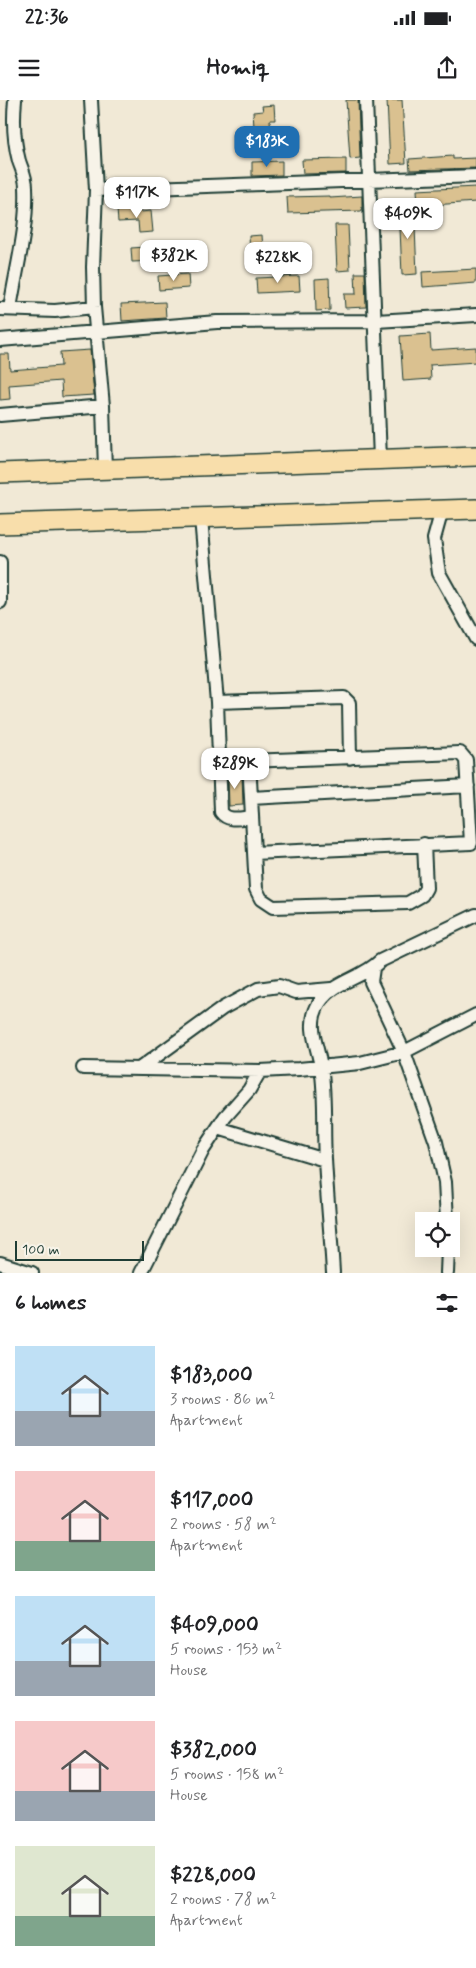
<!DOCTYPE html>
<html lang="en">
<head>
<meta charset="utf-8">
<style>
	body { margin:0; font-family:Mynerve,sans-serif; background:#f6f6f6; color:#202124; height:100vh; display:flex; flex-direction:column; font-size:19px; white-space:nowrap }
	* { box-sizing:border-box; margin:0 }
	p { font-size:16px; color:#757577 }
	.icon { flex:none; width:28px; height:28px; fill:none; stroke:currentColor; stroke-width:2; stroke-linecap:round; stroke-linejoin:round }
	.map { position:relative; height:1173px; overflow:hidden }
	.panel { display:flex; flex-direction:column; background:#fff; flex:1 }
	.panel>* { flex:none }
	.controls { position:absolute; left:415px; top:1112px; display:grid; gap:10px }
	.controls a { display:grid; place-items:center; width:45px; height:45px; border-radius:0px; background:#fff; box-shadow:0 5px 20px #0002; font-size:25px }
	.scale { position:absolute; left:15px; bottom:12px; width:129px; box-sizing:border-box; padding-left:5px; border:2px solid #1f3d34; border-top:0; font-size:14px; line-height:18px; white-space:nowrap; color:#1f3d34; -webkit-text-stroke:4px #f7f3e8; paint-order:stroke }
	.price { position:absolute; translate:-50% -42px; padding:0 11px; border-radius:10px; background:#fff; color:#222; font-size:16px; line-height:32px; filter:drop-shadow(0 1px 2px #0008) }
	.price::after { content:''; position:absolute; left:50%; top:30px; width:15px; height:11px; margin-left:-8px; background:inherit; clip-path:polygon(0 0,100% 0,50% 100%) }
	.price.selected { background:#1f6fb2; color:#fff }
	ul { padding:0; list-style:none }
	li { display:flex; align-items:center; gap:15px; height:125px; padding:0 15px }
	li span { display:grid; place-items:center; flex:none; width:140px; height:100px; border-radius:0px; color:#555 }
	li>.icon { margin-inline-start:auto }
	span .icon { width:60px; height:60px; fill:#fffc; stroke-width:1 }
	li b { font-size:21px }
	h2 { display:flex; justify-content:space-between; align-items:center; height:60px; padding:0 15px; font-size:21px }
	.status { display:flex; justify-content:space-between; align-items:center; height:35px; padding:0 25px; background:#fff; direction:ltr }
	.status svg { height:14px; fill:currentColor }
	header { display:flex; justify-content:space-between; align-items:center; height:65px; padding:0 15px; background:#fff; font-size:22px; font-weight:800 }
	.map>svg:first-child { display:block }
	.building { fill:#dac190; stroke:#1f3d34 }
	.lines { fill:none; stroke-linecap:round; stroke-linejoin:round }
	.minor-casing { stroke:#1f3d34; stroke-width:16 }
	.highway-casing { stroke:#1f3d34; stroke-width:22 }
	.minor { stroke:#f7f3e8; stroke-width:12 }
	.highway { stroke:#f8deab; stroke-width:19 }
</style>
</head>
<body>
<div class="status"><b>22:36</b><svg viewBox="0 0 49 12"><path d="M0 12V9h3v3zM5 12V6h3v6zM10 12V3h3v9zM15 12V0h3v12zM26 1h20v11H26zM47 4h2v5h-2z"/></svg></div>
<header><svg class="icon" aria-label="menu" viewBox="0 0 24 24"><path d="M4 6h16M4 12h16M4 18h16"/></svg>Homiq<svg class="icon" aria-label="share" viewBox="0 0 24 24"><path d="M12 15V3M7 8l5-5 5 5M5 13v7h14v-7"/></svg></header>
<div class="map">
<svg width="476" height="1173" viewBox="0 0 476 1173">
	<rect width="100%" height="100%" fill="#f1e9d6"/>
	<filter id="ink" filterUnits="userSpaceOnUse"><feTurbulence type="fractalNoise" baseFrequency=".02" numOctaves="2"/><feDisplacementMap in="SourceGraphic" scale="10" xChannelSelector="R" yChannelSelector="G"/><feConvolveMatrix kernelMatrix="1 2 1 2 8 2 1 2 1" color-interpolation-filters="sRGB"/></filter>
	<g filter="url(#ink)">
		<path class="building" d="M346,0H358L360,58L350,59Z
			M387,0H402L406,63L390,64Z
			M274,5L275,20H270L271,33H276V44L265,45V41L255,42L253,12L263,11L262,6Z
			M453,56V59L476,58V68L410,70L409,59Z
			M346,59V73L303,74L302,60Z
			M282,61V75L252,76V62Z
			M476,87V102L418,106L417,90Z
			M330,96V98L362,96V111L288,113L287,97Z
			M414,104L417,174L402,175L399,105Z
			M140,108V112L151,111L153,132L139,133L138,121L118,122L117,109Z
			M335,125H348L350,170L337,171Z
			M262,135L264,165H251L249,136Z
			M176,145L177,160L132,162L131,148Z
			M476,169V183L423,187L422,172Z
			M355,173H365L366,207L345,208L344,194H356Z
			M188,174L189,188L159,190L158,176Z
			M299,176L300,191L257,193L256,178Z
			M329,178L330,210L316,211L315,179Z
			M165,202L166,218L122,221L121,204Z
			M430,234L431,250L476,247V262L430,265L431,279L403,281L400,236Z
			M90,250L94,295L62,297L61,281L9,285L10,299L0,300V254H9L10,270L61,266L60,252Z
			M242,675L243,705L229,706L228,676Z"/>
		<g class="lines">
			<g class="minor-casing">
				<path id="minor" d="M91,0L96,90L93,167L94,207L103,306L105,370
					M366,0L380,359
					M96,90L476,76
					M0,209L55,211L94,207
					M10,209C16,169 28,128 26,87C26,77 22,70 19,61C14,42 13,20 15,0
					M0,240L217,222L376,221L476,215
					M0,315L103,306
					M442,410L434,439L439,473L476,539
					M201,418L217,602L221,712C228,722 241,718 252,717
					M0,462V502
					M217,602L344,598L349,603L350,658
					M249,661L256,789L261,799L273,807L408,803L422,795L426,788L424,744
					M220,662L460,653L466,660L471,743L254,753
					M251,698L468,686
					M373,868L371,882L404,952L436,1042L445,1082L447,1121
					M83,968L260,971L299,969L360,963L404,952L476,915
					M139,969L223,908L258,889L279,886L296,892L331,889
					M218,1028L325,1060
					M0,1163L32,1173
					M141,1173L203,1050L225,1017L249,990L260,971
					M333,1173C331,1135 327,1097 325,1059C323,1029 326,997 321,967C318,947 307,927 317,907C330,881 361,880 380,861L476,815
					M447,1173L448,1149"/>
			</g>
			<g class="highway-casing">
				<path id="highway" d="M0,373L476,356
					M0,424L476,409"/>
			</g>
			<use href="#minor" class="minor"/>
			<use href="#highway" class="highway"/>
		</g>
	</g>
</svg>
<div class="controls">
<a><svg class="icon" aria-label="locate" viewBox="0 0 24 24"><circle cx="12" cy="12" r="6"/><path d="M12 2v4M12 18v4M2 12h4M18 12h4"/></svg></a>
</div>
<div class="scale">100 m</div>
<b class="price selected" style="left:267px;top:68px">$183K</b>
<b class="price" style="left:137px;top:119px">$117K</b>
<b class="price" style="left:408px;top:140px">$409K</b>
<b class="price" style="left:174px;top:182px">$382K</b>
<b class="price" style="left:278px;top:184px">$228K</b>
<b class="price" style="left:235px;top:690px">$289K</b>
</div>
<section class="panel">
<h2>6 homes<svg class="icon" aria-label="filters" viewBox="0 0 24 24"><path d="M4 7h16M4 17h16"/><circle cx="9" cy="7" r="2"/><circle cx="15" cy="17" r="2"/></svg></h2>
<ul>
<li><span style="background:linear-gradient(#bfe0f5 65%,#9aa5b1 0)"><svg class="icon" aria-label="home" viewBox="0 0 24 24"><path d="M3 11l9-7 9 7M6 9v11h12V9"/></svg></span><div><b>$183,000</b><p>3 rooms · 86 m²</p><p>Apartment</p></div></li>
<li><span style="background:linear-gradient(#f6c9c9 70%,#7fa58c 0)"><svg class="icon" aria-label="home" viewBox="0 0 24 24"><path d="M3 11l9-7 9 7M6 9v11h12V9"/></svg></span><div><b>$117,000</b><p>2 rooms · 58 m²</p><p>Apartment</p></div></li>
<li><span style="background:linear-gradient(#bfe0f5 65%,#9aa5b1 0)"><svg class="icon" aria-label="home" viewBox="0 0 24 24"><path d="M3 11l9-7 9 7M6 9v11h12V9"/></svg></span><div><b>$409,000</b><p>5 rooms · 153 m²</p><p>House</p></div></li>
<li><span style="background:linear-gradient(#f6c9c9 70%,#9aa5b1 0)"><svg class="icon" aria-label="home" viewBox="0 0 24 24"><path d="M3 11l9-7 9 7M6 9v11h12V9"/></svg></span><div><b>$382,000</b><p>5 rooms · 158 m²</p><p>House</p></div></li>
<li><span style="background:linear-gradient(#dfe7d0 70%,#7fa58c 0)"><svg class="icon" aria-label="home" viewBox="0 0 24 24"><path d="M3 11l9-7 9 7M6 9v11h12V9"/></svg></span><div><b>$228,000</b><p>2 rooms · 78 m²</p><p>Apartment</p></div></li>
</ul>
</section>
</body>
</html>
